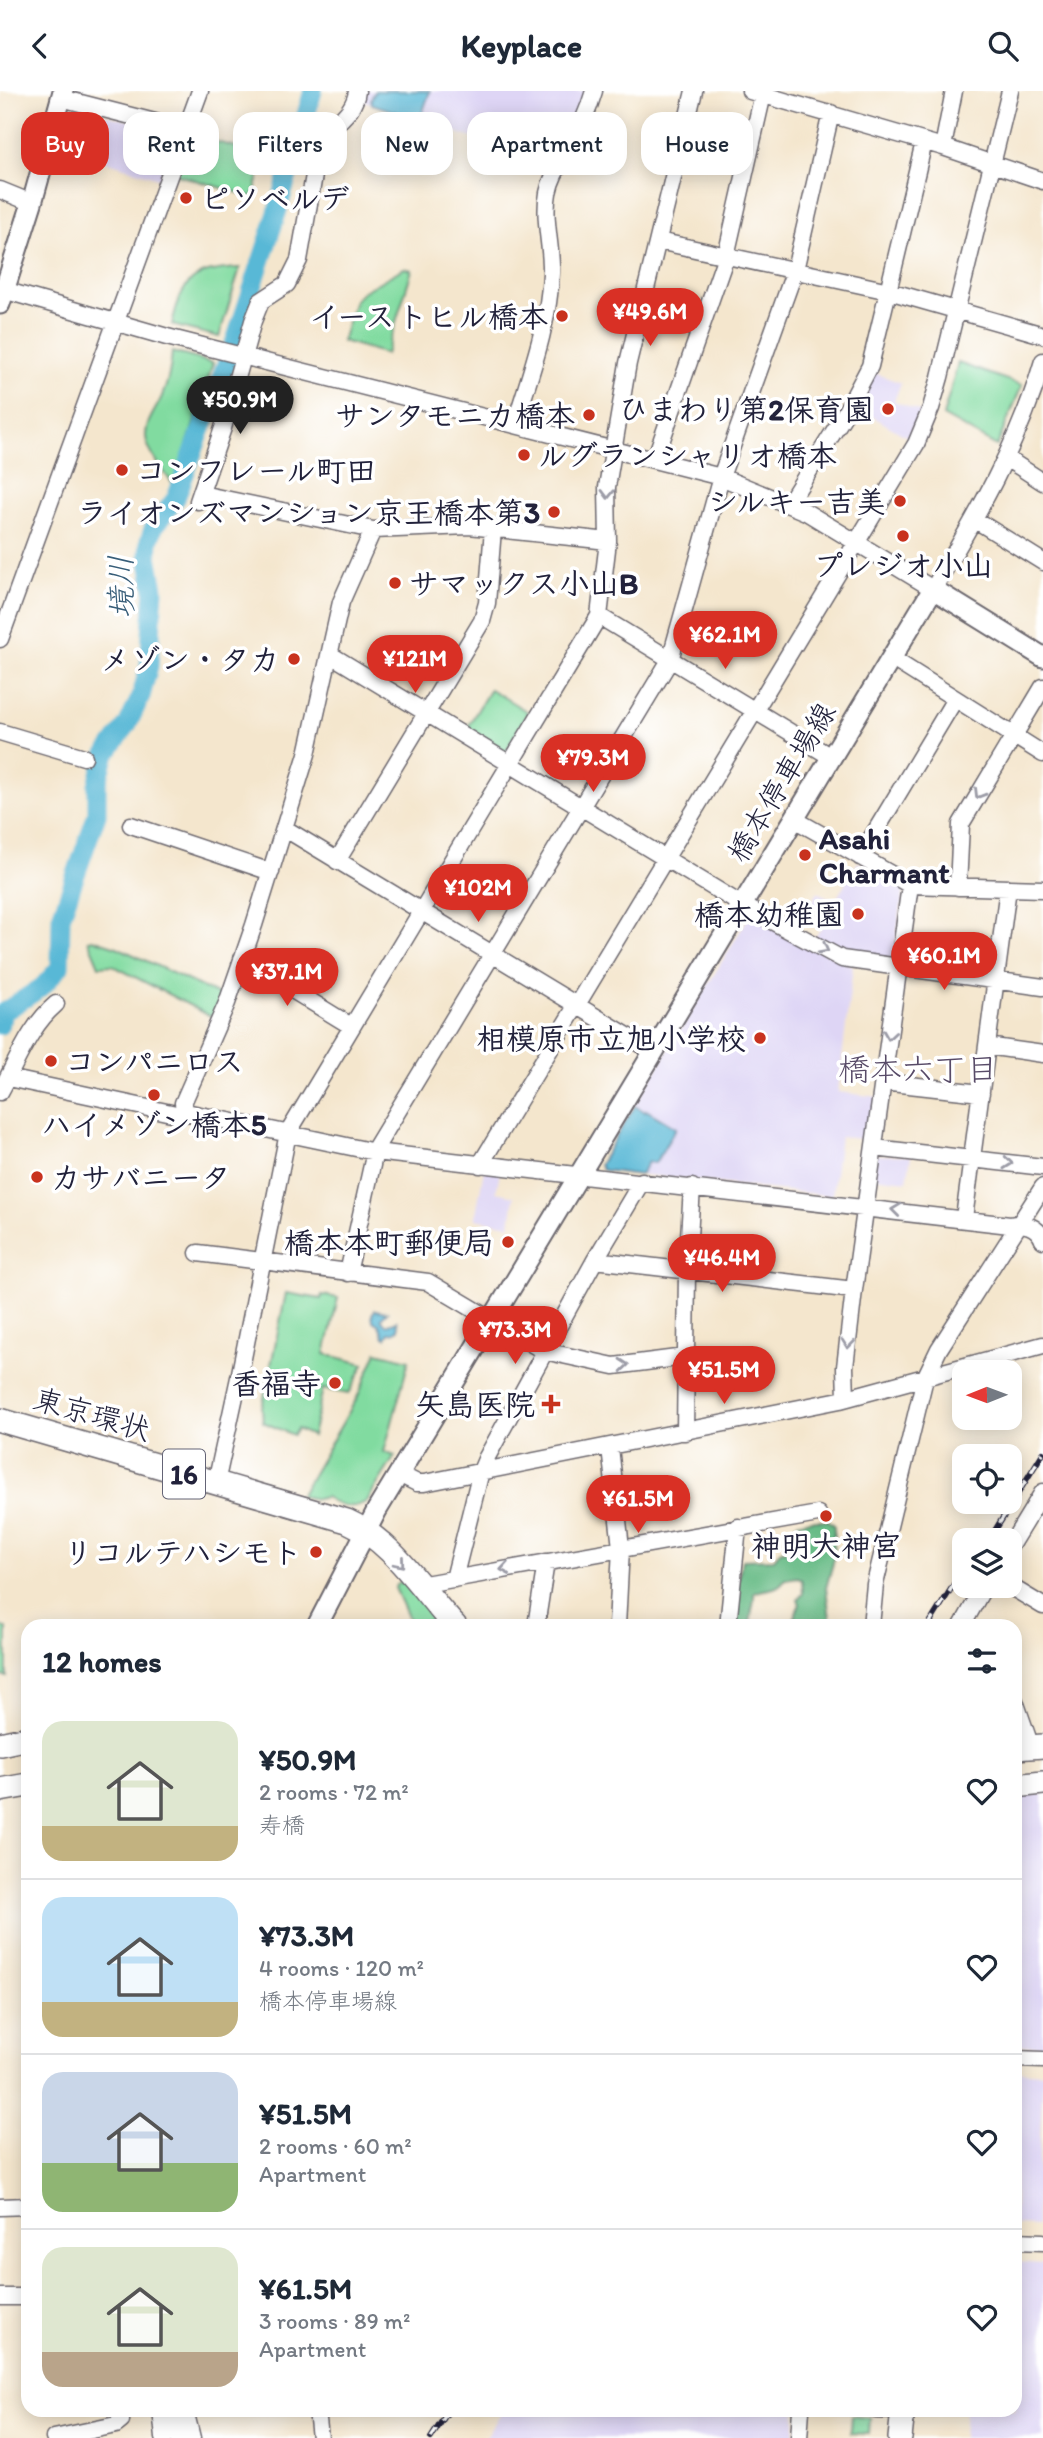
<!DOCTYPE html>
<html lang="en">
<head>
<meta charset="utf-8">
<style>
	body { margin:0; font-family:Itim,"Klee One",sans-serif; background:#f2f2f3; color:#1f2937; height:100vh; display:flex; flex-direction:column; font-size:26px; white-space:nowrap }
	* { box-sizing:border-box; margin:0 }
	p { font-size:23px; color:#747a83 }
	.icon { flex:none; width:38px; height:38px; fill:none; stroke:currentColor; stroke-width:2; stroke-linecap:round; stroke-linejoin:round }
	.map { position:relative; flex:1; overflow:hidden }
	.details { position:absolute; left:21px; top:1528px; width:1001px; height:798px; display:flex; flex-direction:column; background:#fff; border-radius:21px; box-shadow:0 4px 18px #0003 }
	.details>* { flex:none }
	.banner { position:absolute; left:21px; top:21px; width:1001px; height:63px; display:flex; gap:14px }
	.needle { width:46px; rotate:269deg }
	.controls { position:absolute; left:952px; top:1269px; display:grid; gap:14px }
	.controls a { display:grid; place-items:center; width:70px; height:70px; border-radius:14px; background:#fff; box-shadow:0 4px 18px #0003; font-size:35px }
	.price { position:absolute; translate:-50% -60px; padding:0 16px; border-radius:24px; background:#d93025; color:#fff; font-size:23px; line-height:46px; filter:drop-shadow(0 2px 4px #0008) }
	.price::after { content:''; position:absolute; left:50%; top:42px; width:21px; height:16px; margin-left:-10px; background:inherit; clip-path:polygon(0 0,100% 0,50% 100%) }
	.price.current { background:#222; color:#fff }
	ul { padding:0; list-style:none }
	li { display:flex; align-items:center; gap:21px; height:175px; padding:0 21px }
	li+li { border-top:2px solid #e0e1e3 }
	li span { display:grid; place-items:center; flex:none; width:196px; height:140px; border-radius:21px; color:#555 }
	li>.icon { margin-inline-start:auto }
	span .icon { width:84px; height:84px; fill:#fffc; stroke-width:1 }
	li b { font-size:30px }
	h2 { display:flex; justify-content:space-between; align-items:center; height:84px; padding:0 21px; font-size:30px }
	.chip { padding:0 24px; border-radius:21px; background:#fff; box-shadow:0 4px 18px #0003; font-size:24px; line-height:63px }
	.chip.current { background:#d93025; color:#fff }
	header { display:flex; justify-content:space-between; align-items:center; height:91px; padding:0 21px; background:#fff; font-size:32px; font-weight:700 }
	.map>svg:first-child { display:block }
	.built { fill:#ded5f5 }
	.green { fill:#81dba0; stroke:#527e6e; stroke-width:2 }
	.forest { fill:#68bb86; stroke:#456e60; stroke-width:2 }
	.water { fill:#58b8d6; stroke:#3d6d88; stroke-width:2 }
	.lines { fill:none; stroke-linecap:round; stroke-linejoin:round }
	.river { stroke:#58b8d6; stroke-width:19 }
	.minor-casing { stroke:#6c676e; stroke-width:19 }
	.major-casing { stroke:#6c676e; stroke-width:23 }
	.highway-casing { stroke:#6c676e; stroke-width:26 }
	.minor { stroke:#fff; stroke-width:16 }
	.major { stroke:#fff; stroke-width:19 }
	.highway { stroke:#fff; stroke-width:23 }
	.rail-casing { stroke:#22223b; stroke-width:6 }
	.rail { stroke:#fff; stroke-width:3.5; stroke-dasharray:10; stroke-linecap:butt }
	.oneway { stroke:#9c9ca7 }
	.poi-dot { fill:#c8321e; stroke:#fff; stroke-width:2.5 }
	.labels { text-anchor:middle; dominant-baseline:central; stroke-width:7; stroke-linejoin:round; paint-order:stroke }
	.shield { fill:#fff; stroke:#646476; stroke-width:2 }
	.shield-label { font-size:28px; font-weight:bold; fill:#22223b }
	.poi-label { font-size:30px; font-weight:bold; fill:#22223b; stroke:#fff; text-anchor:end }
	.street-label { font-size:30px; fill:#22223b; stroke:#fff }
	.water-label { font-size:32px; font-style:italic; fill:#385e79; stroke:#fff }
	.neighbourhood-label { font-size:32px; fill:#584b68; stroke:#fff }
</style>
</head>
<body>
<header><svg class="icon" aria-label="back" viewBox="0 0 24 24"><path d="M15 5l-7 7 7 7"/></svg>Keyplace<svg class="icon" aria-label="search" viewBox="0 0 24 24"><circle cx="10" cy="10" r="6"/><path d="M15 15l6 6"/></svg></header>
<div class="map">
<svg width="1043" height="2347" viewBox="0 0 1043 2347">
	<rect width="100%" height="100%" fill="#fff"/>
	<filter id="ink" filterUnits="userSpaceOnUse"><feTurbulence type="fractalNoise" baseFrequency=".0143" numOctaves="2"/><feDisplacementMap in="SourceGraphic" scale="14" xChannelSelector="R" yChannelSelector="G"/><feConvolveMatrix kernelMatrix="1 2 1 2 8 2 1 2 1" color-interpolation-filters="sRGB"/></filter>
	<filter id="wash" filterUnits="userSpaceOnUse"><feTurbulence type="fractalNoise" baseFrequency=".00686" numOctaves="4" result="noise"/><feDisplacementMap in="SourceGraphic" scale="28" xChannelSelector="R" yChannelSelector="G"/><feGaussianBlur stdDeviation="1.57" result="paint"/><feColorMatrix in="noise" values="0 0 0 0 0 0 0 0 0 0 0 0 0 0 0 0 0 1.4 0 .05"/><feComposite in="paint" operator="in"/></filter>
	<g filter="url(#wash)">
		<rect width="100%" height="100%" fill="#f4e6cd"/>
		<path class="built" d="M363,0H587L576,29L561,58L558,57L551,74L361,9Z
			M68,15L175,41L177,46L161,88L57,54Z
			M872,281L901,292L894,310L923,322L912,349L855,315Z
			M858,771L904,797L893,868L843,863L815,847L826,828L808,817L818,801L835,810Z
			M750,824L853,875L838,1001L878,1006L871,1049L840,1046L832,1105L602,1079L599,1074Z
			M875,1064L911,1065L907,1090L873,1086Z
			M484,1079L500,1081L496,1101L514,1105L510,1134L475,1128Z
			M1043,1703V1955L1015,1954V1704Z
			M1015,1980L1043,1982L1036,2135L1015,2134Z
			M1015,2171L1043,2173V2347H963L965,2319H1015Z
			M503,2319H796L794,2347H485Z"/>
		<path class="green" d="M194,45L266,64L253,106L175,83L187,48Z
			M240,177L219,246L172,234C182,188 193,179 240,177Z
			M404,177L412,179L386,263L342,250L355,209L362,201Z
			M172,261L213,272L174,395C165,381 148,364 146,346C145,331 157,318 162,305C168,292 171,276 172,261Z
			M958,272L1022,294L997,355L943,325Z
			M490,598L528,621L504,664L465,641Z
			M92,848L117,856L223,906L216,928L112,874L99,875L88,849Z
			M286,1202L321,1208L322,1204L338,1207L325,1263L364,1273L349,1303L323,1298L312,1345L297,1338L293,1344L263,1331L262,1317Z
			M377,1261L409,1269L384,1361L395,1365L367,1410C352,1420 340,1415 325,1406L317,1408L300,1405L357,1307Z
			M405,1487L434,1526L421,1535H412L395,1497L396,1494Z
			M0,1536L7,1537V1586L0,1585Z
			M851,2325L870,2327L869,2343L850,2342Z"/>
		<path class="forest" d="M811,1429H828L834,1434L833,1472L826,1497L831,1535H794L793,1528L800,1513L798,1509L803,1502L802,1489L798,1486L785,1488C777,1501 767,1496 754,1502C755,1515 748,1526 751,1535H730L742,1469L774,1468L781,1459L795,1458L804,1446L802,1442L794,1437L796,1432Z"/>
		<path class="water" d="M375,0H430L420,29L372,13L371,8Z
			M635,1015L645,1021L646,1019L676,1037L655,1072L648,1071L640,1084L602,1079L599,1074Z
			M375,1219L387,1221L381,1227L386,1234L397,1230L398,1238L395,1241L389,1242L386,1247L384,1246L379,1234L373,1230L372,1223Z"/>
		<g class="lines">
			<path class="river" d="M0,934L4,921L42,896L60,876L61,826L97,723V694L105,665L128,633L141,605L149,575L154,498L148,465L149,450L154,436L176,407L237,244L277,122L313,0"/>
		</g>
	</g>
	<g filter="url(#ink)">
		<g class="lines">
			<g class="minor-casing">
				<path id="minor" d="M750,0L943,56L1043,90
					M61,7L186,39
					M943,56L954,0
					M0,99L32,112
					M658,150L889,200L1043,244
					M0,198L167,246L721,386L806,421L933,498C977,425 1019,352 1043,270
					M515,333C530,284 549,233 551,182C552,155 543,129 548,102C551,86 560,73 568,59C579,40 588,21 594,0
					M1006,367L1043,391
					M655,368L726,165L763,3
					M201,403L373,439L469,435L608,450
					M198,410L223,337L253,230L261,210L287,193L299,169L319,56C328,33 354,26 357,0
					M789,412L843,326L870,275L924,51
					M974,428L1043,471
					M599,525L831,666
					M0,548L200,0
					M331,564L742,814L842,868L1043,896
					M891,567L1043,663
					M0,641L84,666
					M794,728L910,794L1043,798
					M131,734L271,781
					M284,737L654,961
					M860,766L955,608
					M337,770L482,530L487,512L493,438
					M958,796L961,733L1043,596
					M242,868L351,935
					M987,955L1043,963
					M8,987L176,1023L181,1024L186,1021L375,1061L1010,1134C1024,1131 1038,1135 1043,1149
					M882,991L981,1002
					M0,1001C17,971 29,936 56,913
					M186,1021L183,1012L227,912L254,834L307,663L341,511L373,439
					M874,1057L1043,1076
					M480,1074L916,353L931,317L940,286L1010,0
					M964,1127L1008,797
					M198,1162L428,1191L544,1260L614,1275L685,1266
					M595,1169L854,1199
					M348,1182L376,1056L670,569L721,386L795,179L831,22
					M846,1307L845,1276L854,1199L910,794
					M685,1341L687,1180L692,1096
					M610,1356L621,1457L617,1535
					M399,1383L417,1392H424L840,1309L1043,1254
					M216,1392L240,1282L288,1042L599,525L608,450L607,396L628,272L694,0
					M1010,1455L1043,1401
					M454,1488L481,1380L487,1366L595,1169L642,1090
					M419,1494L818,1423
					M1008,1494L1043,1515
					M536,1535L546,1471
					M728,1535L738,1436
					M871,1535L875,1493L925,1287L939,1258L1043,1096
					M962,1535L985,1494
					M1015,1610L1031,1656
					M1015,1968L1043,1969
					M0,2116L28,2115
					M1015,2150L1043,2151
					M0,2206H28
					M161,2319L164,2347
					M173,2319L178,2347
					M185,2319L192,2347
					M317,2319L320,2347
					M876,2319L903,2320
					M54,2347L116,2334L121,2330L120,2319
					M799,2347L801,2319"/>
			</g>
			<g class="major-casing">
				<path id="major" d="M0,213L32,112L63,0
					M317,1535L377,1419L933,498L1043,566"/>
			</g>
			<g class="highway-casing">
				<path id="highway" d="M0,1329L347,1430C394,1451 421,1499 455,1535
					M0,1653L28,1647
					M1015,1657L1043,1655
					M1015,1695L1043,1692
					M0,1699L28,1694
					M900,2347L903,2319"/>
			</g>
			<use href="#minor" class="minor"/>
			<use href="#major" class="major"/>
			<use href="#highway" class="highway"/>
			<g class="rail-casing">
				<path id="rail" d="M989,1449L1043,1362
					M928,1535L964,1477
					M431,2347L449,2319"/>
			</g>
			<use href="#rail" class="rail"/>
		</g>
		<defs><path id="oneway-chevron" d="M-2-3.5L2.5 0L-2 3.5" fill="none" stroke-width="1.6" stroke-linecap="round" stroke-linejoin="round" transform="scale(1.75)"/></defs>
		<g class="oneway">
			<use href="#oneway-chevron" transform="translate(608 403) rotate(91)"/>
			<use href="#oneway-chevron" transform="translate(979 703) rotate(121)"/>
			<use href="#oneway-chevron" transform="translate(824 858) rotate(28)"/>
			<use href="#oneway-chevron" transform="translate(889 944) rotate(98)"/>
			<use href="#oneway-chevron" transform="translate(1008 1072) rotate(6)"/>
			<use href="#oneway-chevron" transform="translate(896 1119) rotate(-173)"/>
			<use href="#oneway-chevron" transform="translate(848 1253) rotate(96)"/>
			<use href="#oneway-chevron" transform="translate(624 1274) rotate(-5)"/>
			<use href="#oneway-chevron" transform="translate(400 1472) rotate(50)"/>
			<use href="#oneway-chevron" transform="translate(505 1478) rotate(170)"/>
		</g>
	</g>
	<g class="poi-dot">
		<circle cx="186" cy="107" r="7"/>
		<circle cx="562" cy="225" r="7"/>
		<circle cx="888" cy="318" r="7"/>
		<circle cx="589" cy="324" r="7"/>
		<circle cx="524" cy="364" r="7"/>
		<circle cx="122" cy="379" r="7"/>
		<circle cx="900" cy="410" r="7"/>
		<circle cx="554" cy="421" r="7"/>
		<circle cx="903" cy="445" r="7"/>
		<circle cx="395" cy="492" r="7"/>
		<circle cx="294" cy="568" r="7"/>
		<circle cx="805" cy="764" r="7"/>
		<circle cx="858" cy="823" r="7"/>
		<circle cx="760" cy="947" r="7"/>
		<circle cx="51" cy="970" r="7"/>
		<circle cx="154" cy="1004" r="7"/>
		<circle cx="37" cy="1086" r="7"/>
		<circle cx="508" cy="1151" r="7"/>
		<circle cx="335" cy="1292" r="7"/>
		<path d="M547.5 1302.5h7v7h7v7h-7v7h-7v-7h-7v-7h7z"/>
		<circle cx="826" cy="1425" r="7"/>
		<circle cx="316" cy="1461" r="7"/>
	</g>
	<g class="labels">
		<rect class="shield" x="163" y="1358.5" width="42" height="49" rx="5"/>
		<g class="shield-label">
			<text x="184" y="1383">16</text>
		</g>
		<g class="poi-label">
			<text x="200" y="107" text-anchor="start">ピソベルデ</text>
			<text x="548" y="225">イーストヒル橋本</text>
			<text x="874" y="318">ひまわり第2保育園</text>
			<text x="575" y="324">サンタモニカ橋本</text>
			<text x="538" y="364" text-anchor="start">ルグランシャリオ橋本</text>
			<text x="136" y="379" text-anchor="start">コンフレール町田</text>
			<text x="886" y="410">シルキー吉美</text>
			<text x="540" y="421">ライオンズマンション京王橋本第3</text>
			<text x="903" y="474" text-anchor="middle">プレジオ小山</text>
			<text x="409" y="492" text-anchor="start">サマックス小山B</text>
			<text x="280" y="568">メゾン・タカ</text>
			<text x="819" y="747" text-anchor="start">Asahi<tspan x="819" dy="34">Charmant</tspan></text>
			<text x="844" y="823">橋本幼稚園</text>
			<text x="746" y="947">相模原市立旭小学校</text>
			<text x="65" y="970" text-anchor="start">コンパニロス</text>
			<text x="154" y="1033" text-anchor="middle">ハイメゾン橋本5</text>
			<text x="51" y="1086" text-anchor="start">カサバニータ</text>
			<text x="494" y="1151">橋本本町郵便局</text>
			<text x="321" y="1292">香福寺</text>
			<text x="535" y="1313">矢島医院</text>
			<text x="826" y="1454" text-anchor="middle">神明大神宮</text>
			<text x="302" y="1461">リコルテハシモト</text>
		</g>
		<g class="street-label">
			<text transform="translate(781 691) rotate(-59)">橋本停車場線</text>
			<text transform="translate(92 1323) rotate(16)">東京環状</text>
		</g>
		<g class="water-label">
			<text transform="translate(121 496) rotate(-91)">境川</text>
		</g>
		<g class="neighbourhood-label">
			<text x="918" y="978">橋本六丁目</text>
		</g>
	</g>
</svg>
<div class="controls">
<a><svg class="needle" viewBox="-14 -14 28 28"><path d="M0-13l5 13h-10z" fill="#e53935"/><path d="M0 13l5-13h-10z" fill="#747a83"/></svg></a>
<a><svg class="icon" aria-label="locate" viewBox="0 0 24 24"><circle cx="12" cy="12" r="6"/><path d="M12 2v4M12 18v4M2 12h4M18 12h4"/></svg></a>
<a><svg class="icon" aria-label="layers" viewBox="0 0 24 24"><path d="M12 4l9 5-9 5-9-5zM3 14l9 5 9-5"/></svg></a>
</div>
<b class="price" style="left:650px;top:257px">¥49.6M</b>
<b class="price current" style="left:240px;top:345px">¥50.9M</b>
<b class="price" style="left:725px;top:580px">¥62.1M</b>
<b class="price" style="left:415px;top:604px">¥121M</b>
<b class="price" style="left:593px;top:703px">¥79.3M</b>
<b class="price" style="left:478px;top:833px">¥102M</b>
<b class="price" style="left:944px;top:901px">¥60.1M</b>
<b class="price" style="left:287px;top:917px">¥37.1M</b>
<b class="price" style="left:722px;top:1203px">¥46.4M</b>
<b class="price" style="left:515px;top:1275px">¥73.3M</b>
<b class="price" style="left:724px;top:1315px">¥51.5M</b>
<b class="price" style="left:638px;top:1444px">¥61.5M</b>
<div class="banner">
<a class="chip current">Buy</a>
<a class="chip">Rent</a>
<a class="chip">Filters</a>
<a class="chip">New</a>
<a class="chip">Apartment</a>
<a class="chip">House</a>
</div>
<section class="details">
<h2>12 homes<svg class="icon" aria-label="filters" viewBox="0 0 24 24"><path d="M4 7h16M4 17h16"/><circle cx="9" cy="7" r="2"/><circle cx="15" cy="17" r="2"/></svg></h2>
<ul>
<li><span style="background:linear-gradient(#dfe7d0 75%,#c2b280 0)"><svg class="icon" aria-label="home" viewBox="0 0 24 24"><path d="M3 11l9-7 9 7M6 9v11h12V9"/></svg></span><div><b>¥50.9M</b><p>2 rooms · 72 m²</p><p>寿橋</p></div><svg class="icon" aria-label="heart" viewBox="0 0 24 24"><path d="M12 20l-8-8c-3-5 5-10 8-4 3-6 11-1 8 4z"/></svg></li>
<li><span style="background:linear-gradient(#bfe0f5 75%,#c2b280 0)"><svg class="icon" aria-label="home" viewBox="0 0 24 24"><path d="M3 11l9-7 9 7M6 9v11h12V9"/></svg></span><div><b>¥73.3M</b><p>4 rooms · 120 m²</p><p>橋本停車場線</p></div><svg class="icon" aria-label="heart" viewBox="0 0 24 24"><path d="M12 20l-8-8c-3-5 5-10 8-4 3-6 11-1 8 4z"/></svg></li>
<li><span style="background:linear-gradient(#c9d6e8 65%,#8fb573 0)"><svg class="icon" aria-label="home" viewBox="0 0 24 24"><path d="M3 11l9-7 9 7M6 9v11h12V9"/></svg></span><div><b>¥51.5M</b><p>2 rooms · 60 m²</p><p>Apartment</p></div><svg class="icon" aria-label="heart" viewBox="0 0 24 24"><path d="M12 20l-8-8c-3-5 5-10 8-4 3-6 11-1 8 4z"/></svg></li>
<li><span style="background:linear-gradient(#dfe7d0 75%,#b9a48a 0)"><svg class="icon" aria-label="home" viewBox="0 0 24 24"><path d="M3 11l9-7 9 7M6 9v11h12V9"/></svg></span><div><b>¥61.5M</b><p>3 rooms · 89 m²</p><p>Apartment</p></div><svg class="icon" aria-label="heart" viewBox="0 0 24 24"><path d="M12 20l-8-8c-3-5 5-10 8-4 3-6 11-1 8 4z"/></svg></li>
</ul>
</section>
</div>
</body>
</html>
